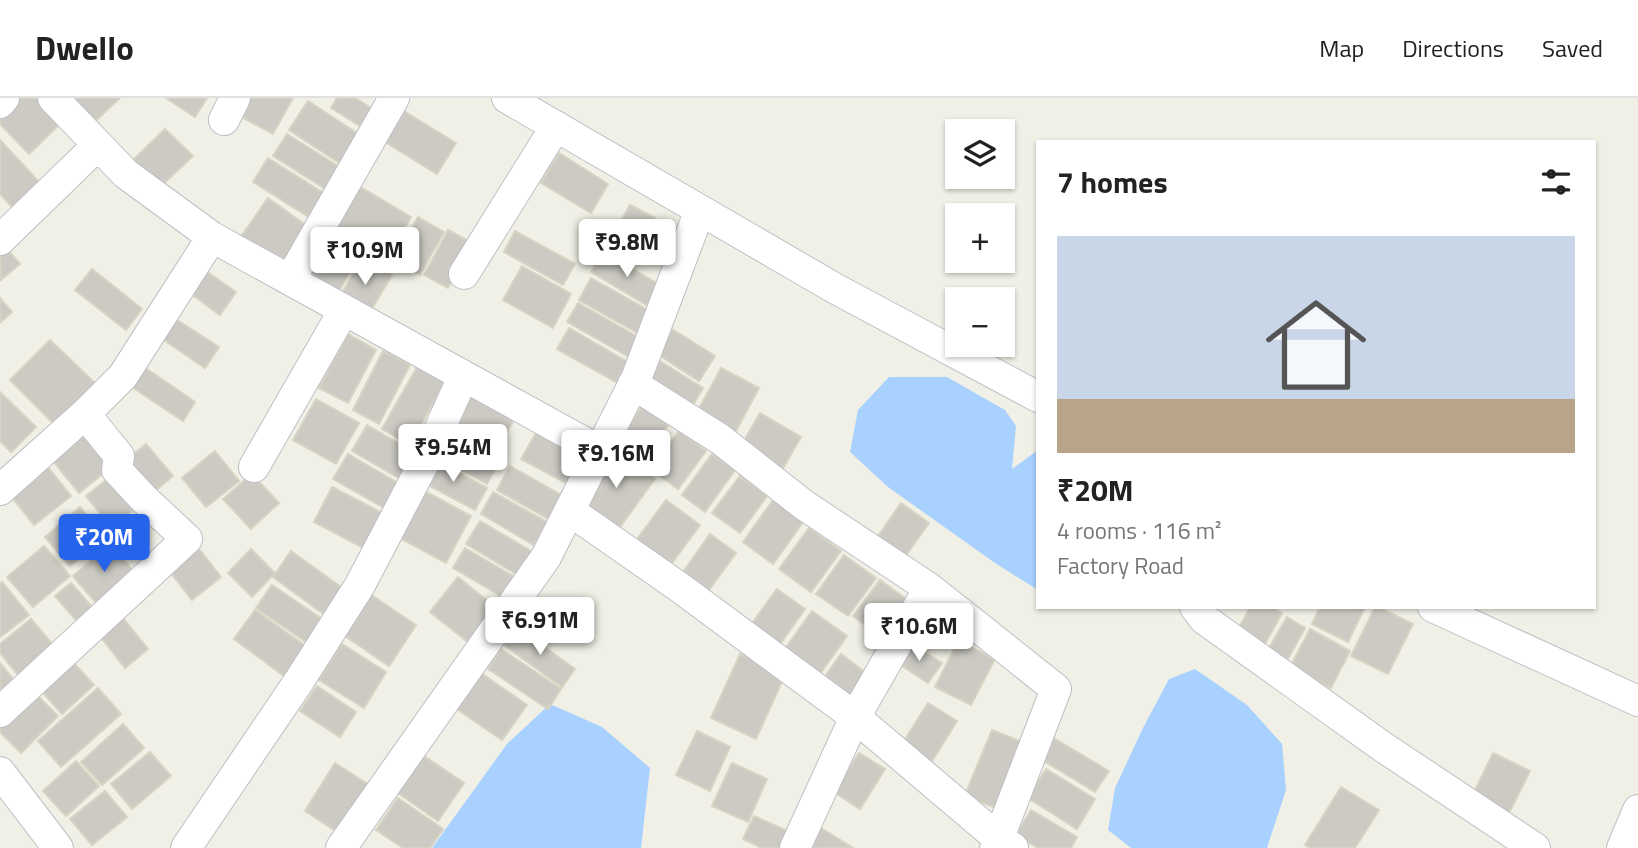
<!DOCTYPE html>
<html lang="en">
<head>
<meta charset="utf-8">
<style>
	body { margin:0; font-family:"Titillium Web",sans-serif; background:#f2f2f2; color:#222; height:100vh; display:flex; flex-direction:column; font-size:26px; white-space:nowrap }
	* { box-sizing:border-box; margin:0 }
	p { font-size:23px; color:#767676 }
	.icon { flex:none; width:38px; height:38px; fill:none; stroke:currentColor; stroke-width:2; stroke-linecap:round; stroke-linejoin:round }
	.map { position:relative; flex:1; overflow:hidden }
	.details { position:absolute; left:1036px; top:42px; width:560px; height:469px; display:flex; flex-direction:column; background:#fff; border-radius:0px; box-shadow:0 2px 5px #0004 }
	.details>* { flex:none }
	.controls { position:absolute; left:945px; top:21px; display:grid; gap:14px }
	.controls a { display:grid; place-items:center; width:70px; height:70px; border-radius:0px; background:#fff; box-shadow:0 2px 5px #0004; font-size:35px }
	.price { position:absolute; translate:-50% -60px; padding:0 16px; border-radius:7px; background:#fff; color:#222; font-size:23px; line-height:46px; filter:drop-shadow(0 2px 4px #0008) }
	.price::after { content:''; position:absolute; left:50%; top:42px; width:21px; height:16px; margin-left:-10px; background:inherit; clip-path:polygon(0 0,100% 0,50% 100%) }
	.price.on { background:#2563eb; color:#fff }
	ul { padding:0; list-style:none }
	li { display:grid; align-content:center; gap:14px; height:371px; padding:0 21px }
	li span { display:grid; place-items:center; height:217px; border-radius:0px; color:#555 }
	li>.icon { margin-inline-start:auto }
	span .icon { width:126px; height:126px; fill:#fffc; stroke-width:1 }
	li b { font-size:30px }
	h2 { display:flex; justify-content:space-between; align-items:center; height:84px; padding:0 21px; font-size:30px }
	header { display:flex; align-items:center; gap:42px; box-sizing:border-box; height:98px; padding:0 35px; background:#fff; border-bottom:2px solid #e0e0e0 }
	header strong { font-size:33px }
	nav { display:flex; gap:38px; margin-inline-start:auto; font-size:24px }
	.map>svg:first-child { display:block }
	.water { fill:#a8d1ff }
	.building { fill:#cccac3; stroke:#d7d3c3; stroke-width:2 }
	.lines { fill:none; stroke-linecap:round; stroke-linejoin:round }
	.minor-casing { stroke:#bdbfc6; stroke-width:32 }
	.minor { stroke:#fff; stroke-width:30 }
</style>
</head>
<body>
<header>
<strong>Dwello</strong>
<nav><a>Map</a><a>Directions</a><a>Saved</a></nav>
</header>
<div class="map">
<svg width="1638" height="750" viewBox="0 0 1638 750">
	<rect width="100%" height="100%" fill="#f1f0e6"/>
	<path class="water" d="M889,279H947L1005,312L1016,328L1012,371L1038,352V492L995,465L888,389L850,354L858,312Z
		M1195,571L1247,607L1282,646L1286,692L1267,750H1131L1108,732L1115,690L1143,630L1169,581Z
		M550,606L602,629L650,670L641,750H432L507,646Z"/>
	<path class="building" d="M17,0H40L63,23L29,56L0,26V17Z
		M67,0H120L90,28Z
		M166,0H207L195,19Z
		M248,0H293L273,36L238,17Z
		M337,0H355L376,13L365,31L331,10Z
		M308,3L363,39L344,68L289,32Z
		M404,13L456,45L437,76L385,44Z
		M165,31L193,58L157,92L128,67Z
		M287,36L341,70L327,92L273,58Z
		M0,42L43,88L16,113L0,96Z
		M559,55L608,86L591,115L541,85Z
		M268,60L327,97L312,121L253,84Z
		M357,87L411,119L384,165L329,134Z
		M268,100L310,130L281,172L238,143Z
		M630,107L655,120L634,156L610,142Z
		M418,119L444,134L420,177L393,162Z
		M448,132L472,145L448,190L424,177Z
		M515,133L575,166L563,187L504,154Z
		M326,141L358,160L335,200L302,181Z
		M1,144L20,166L1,182L0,145Z
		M603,154L662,188L650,209L591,174Z
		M362,160L392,177L367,219L338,202Z
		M522,168L571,196L553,230L503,202Z
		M92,171L142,211L126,232L75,192Z
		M203,171L236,194L220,217L187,193Z
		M591,180L653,215L641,237L579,202Z
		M0,200L12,214L0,225Z
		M578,205L640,240L629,259L567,224Z
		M171,218L219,249L205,270L158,238Z
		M569,230L628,264L616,284L557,251Z
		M672,231L715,258L699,283L657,256Z
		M348,236L376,252L348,305L319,290Z
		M50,242L95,285L54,326L10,282Z
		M383,253L410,267L379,326L353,312Z
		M660,263L703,290L689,313L645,284Z
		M137,264L195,304L183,323L123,283Z
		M417,269L445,285L409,347L382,331Z
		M721,270L759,290L733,339L695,318Z
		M463,293L514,321L496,355L444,327Z
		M0,294L36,329L11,354L0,343Z
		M316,301L359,325L336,366L293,342Z
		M644,306L670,325L645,358L620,339Z
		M760,315L801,339L782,372L741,348Z
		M541,326L596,354L577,391L521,361Z
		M367,327L417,356L402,382L352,353Z
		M86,328L116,365L79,395L49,358Z
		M447,332L500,362L487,386L433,356Z
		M679,333L706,353L678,391L651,371Z
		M146,346L173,378L148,399L121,367Z
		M615,351L655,381L617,433L577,404Z
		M215,353L239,383L206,409L182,380Z
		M348,356L400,386L386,411L333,381Z
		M712,356L735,372L705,414L682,397Z
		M431,360L487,390L475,412L419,382Z
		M44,364L71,398L34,427L7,393Z
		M510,368L563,398L550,422L497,392Z
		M252,376L279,405L251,431L223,401Z
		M740,378L767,398L740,435L712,415Z
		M109,380L134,411L111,429L86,398Z
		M332,389L388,418L369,453L314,424Z
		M419,390L471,418L446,465L394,437Z
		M493,394L547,424L534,447L481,416Z
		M776,398L806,420L773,466L743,444Z
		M666,402L700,427L669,469L635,444Z
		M901,405L929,425L902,463L874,444Z
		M80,409L105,439L70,468L45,439Z
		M480,423L536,456L521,479L466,446Z
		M809,430L841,453L811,494L779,471Z
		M710,436L736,455L704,499L678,481Z
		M110,446L134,474L97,506L73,478Z
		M196,447L221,479L192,502L167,470Z
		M44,448L70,478L33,509L7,479Z
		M465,450L523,484L511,504L453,470Z
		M251,451L275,475L252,499L228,475Z
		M291,453L348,494L329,520L273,479Z
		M844,457L876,480L848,518L816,496Z
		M458,479L501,514L473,548L430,514Z
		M880,482L910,504L884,541L853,518Z
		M2,484L29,517L0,539V486Z
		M71,485L98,516L82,529L55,498Z
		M272,487L328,525L312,548L256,510Z
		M777,491L805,511L778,549L750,528Z
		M370,496L416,527L389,568L342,536Z
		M1250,509H1272L1282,515L1261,553L1234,539Z
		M1320,509H1365L1348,544L1312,526Z
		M1375,509H1378L1413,526L1388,576L1351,558Z
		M255,512L310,551L288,581L234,541Z
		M812,513L847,538L820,576L785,551Z
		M119,515L148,551L125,570L96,533Z
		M1287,519L1305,530L1285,566L1266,555Z
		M31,521L59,554L23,583L0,555V546Z
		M517,529L575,571L562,589L504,547Z
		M1310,531L1350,553L1331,590L1290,569Z
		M958,543L995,561L971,607L935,589Z
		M909,544L942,565L928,585L896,564Z
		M342,546L386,574L364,610L319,582Z
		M501,551L561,591L548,611L488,571Z
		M740,556L785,577L756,641L711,620Z
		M841,556L870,578L848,609L818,588Z
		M70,561L94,587L62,616L38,589Z
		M0,565L18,587L0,602Z
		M481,575L527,607L502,642L457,611Z
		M317,588L356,614L340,639L300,613Z
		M98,590L121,616L61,669L38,643Z
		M31,591L58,618L21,655L0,634V622Z
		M928,605L957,623L929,668L900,649Z
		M123,626L144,650L102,687L81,664Z
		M992,632L1027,646L1000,712L965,697Z
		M697,633L730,649L710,693L676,677Z
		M1052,639L1109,673L1095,694L1039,660Z
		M150,654L171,678L132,711L111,686Z
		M859,655L885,671L860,711L834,694Z
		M1493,655L1530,673L1506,721L1470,703Z
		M424,658L464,685L438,723L398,695Z
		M76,663L99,688L66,718L43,693Z
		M335,665L369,687L339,735L305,713Z
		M732,665L767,681L748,724L712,708Z
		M1046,671L1095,701L1077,731L1028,700Z
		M1341,689L1379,712L1355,750H1310L1305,747Z
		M105,693L127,719L92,747L70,721Z
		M398,700L443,731L430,750H403L376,732Z
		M1031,712L1077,739L1071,750H1038L1016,737Z
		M754,718L792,735L785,750H762L743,741Z
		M821,730L853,750H808Z"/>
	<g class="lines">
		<g class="minor-casing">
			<path id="minor" d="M53,0L126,76L212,139L600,353
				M507,0L836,191L1038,299
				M0,5L4,0
				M224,22L235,0
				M0,142L98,47
				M464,176L556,28
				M290,182L394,0
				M633,286L720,341L804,407L929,490L1056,591L995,750
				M254,369L344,212
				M0,392L85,316L123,278L212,139
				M570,413L679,489L855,619L998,740L1013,750
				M1195,509L1204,521L1383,649L1535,750
				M1433,509L1638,603
				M0,614L187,441L144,401L117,372L119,358L85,316
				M0,674L58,750
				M186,750L299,583L360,487L427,359L463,279
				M341,750L546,459L636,281L700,112
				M795,750L855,619L929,490
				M1622,750L1638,712"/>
		</g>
		<use href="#minor" class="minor"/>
	</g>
</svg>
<div class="controls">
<a><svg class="icon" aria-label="layers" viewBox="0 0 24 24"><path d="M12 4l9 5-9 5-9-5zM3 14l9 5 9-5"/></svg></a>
<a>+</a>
<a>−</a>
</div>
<b class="price" style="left:627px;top:181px">₹9.8M</b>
<b class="price" style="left:365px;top:189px">₹10.9M</b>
<b class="price" style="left:453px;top:386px">₹9.54M</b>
<b class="price" style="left:616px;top:392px">₹9.16M</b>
<b class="price on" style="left:104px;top:476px">₹20M</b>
<b class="price" style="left:540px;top:559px">₹6.91M</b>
<b class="price" style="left:919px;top:565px">₹10.6M</b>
<section class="details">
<h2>7 homes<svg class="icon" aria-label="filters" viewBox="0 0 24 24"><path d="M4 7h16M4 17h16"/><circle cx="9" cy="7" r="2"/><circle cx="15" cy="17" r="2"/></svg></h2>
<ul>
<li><span style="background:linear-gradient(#c9d6e8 75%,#b9a48a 0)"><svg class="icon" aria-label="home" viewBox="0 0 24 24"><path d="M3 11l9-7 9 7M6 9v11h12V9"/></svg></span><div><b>₹20M</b><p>4 rooms · 116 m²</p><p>Factory Road</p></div></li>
</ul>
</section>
</div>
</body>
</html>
